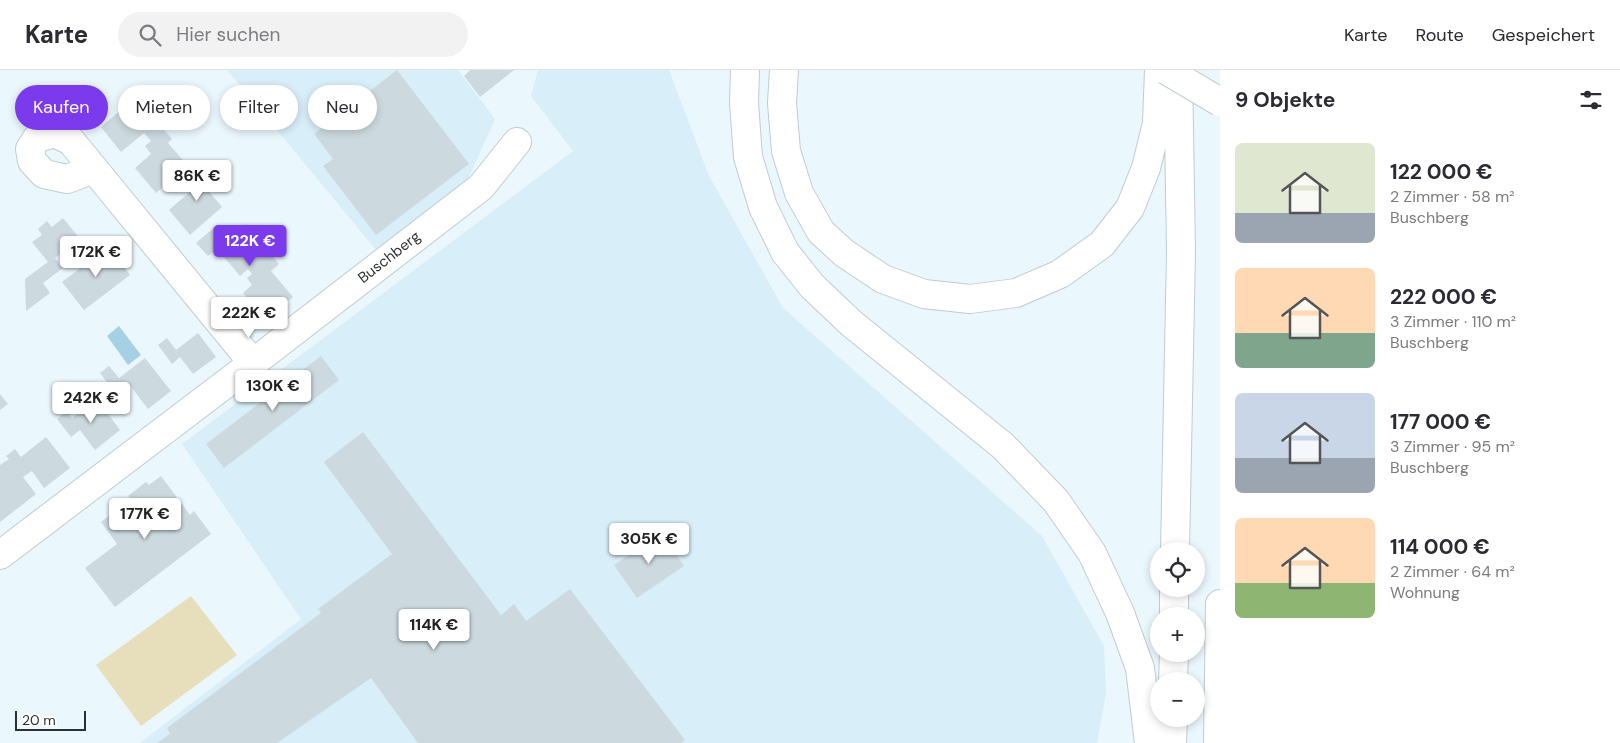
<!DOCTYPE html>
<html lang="de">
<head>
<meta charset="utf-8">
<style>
	body { margin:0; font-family:"DM Sans",sans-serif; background:#f2f2f3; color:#2b2b33; height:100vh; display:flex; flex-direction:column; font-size:19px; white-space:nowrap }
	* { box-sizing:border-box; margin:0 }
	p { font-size:16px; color:#7c7c81 }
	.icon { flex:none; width:28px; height:28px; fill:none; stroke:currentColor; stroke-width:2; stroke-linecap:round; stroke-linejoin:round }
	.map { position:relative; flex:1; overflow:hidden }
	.panel { display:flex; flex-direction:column; background:#fff; width:400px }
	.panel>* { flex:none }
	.top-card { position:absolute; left:15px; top:15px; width:475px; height:45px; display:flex; gap:10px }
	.fabs { position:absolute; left:1150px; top:472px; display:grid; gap:10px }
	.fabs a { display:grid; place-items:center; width:55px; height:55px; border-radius:50%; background:#fff; box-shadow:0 2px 8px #0003; font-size:25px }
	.scale { position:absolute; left:15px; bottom:12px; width:71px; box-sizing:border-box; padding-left:5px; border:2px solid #2b3032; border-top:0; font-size:14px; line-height:18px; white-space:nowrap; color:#2b3032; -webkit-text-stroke:4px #fff; paint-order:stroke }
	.price { position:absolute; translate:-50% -42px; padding:0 11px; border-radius:5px; background:#fff; color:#222; font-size:16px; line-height:32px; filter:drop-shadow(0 1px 2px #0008) }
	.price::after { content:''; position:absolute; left:50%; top:30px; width:15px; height:11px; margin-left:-8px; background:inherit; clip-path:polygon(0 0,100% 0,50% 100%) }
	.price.active { background:#7c3aed; color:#fff }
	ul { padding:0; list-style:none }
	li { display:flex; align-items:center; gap:15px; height:125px; padding:0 15px }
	li span { display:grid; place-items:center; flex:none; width:140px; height:100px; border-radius:8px; color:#555 }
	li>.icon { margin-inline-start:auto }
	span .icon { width:60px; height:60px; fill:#fffc; stroke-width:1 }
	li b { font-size:21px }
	h2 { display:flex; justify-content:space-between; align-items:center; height:60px; padding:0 15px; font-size:21px }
	.pill { padding:0 18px; border-radius:22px; background:#fff; box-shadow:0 2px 8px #0003; font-size:18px; line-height:45px }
	.pill.active { background:#7c3aed; color:#fff }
	header { display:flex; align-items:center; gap:30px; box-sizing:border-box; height:70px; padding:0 25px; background:#fff; border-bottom:1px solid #e1e1e2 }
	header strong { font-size:24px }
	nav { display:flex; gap:28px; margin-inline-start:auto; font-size:18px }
	.search { width:350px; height:45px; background:#f2f2f3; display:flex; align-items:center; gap:12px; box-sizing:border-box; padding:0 18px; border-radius:28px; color:#7c7c81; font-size:19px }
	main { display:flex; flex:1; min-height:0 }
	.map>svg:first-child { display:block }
	.built { fill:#d8eef8 }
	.green { fill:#e7dfbb }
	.water { fill:#a6d1e4 }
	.building { fill:#ccdae0 }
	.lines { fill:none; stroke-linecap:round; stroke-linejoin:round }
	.minor-casing { stroke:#bfccd2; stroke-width:30 }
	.highway-casing { stroke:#bfccd2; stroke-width:30 }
	.minor { stroke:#fff; stroke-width:28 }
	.highway { stroke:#fff; stroke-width:28 }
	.major-bridge-casing { stroke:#bfccd2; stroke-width:30; stroke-linecap:butt }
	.major-bridge { stroke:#fff; stroke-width:28 }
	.labels { text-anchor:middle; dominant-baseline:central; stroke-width:5; stroke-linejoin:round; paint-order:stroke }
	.street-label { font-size:15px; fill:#2b3032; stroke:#fff }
</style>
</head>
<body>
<header>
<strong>Karte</strong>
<div class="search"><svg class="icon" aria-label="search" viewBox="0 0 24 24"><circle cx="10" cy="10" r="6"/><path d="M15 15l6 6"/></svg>Hier suchen</div>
<nav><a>Karte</a><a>Route</a><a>Gespeichert</a></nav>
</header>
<main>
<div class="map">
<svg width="1220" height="673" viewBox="0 0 1220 673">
	<rect width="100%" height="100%" fill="#eaf7fd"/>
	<path class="built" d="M227,0H458L495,49L465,116L377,181Z
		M538,0H669L709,106L783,238L1042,466L1104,576L1106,623L1097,673H140L301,549L182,374L573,81L531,26Z"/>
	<path class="green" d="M191,526L237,585L141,656L96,595Z"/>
	<path class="water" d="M119,256L141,285L128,295L107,266Z"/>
	<path class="building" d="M397,0L469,94L376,165L323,96L333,89L314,64Z
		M470,0H514L480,27L464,6Z
		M143,21L163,45L166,43L174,52L164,60L172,69L168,73L188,96L156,123L135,98L151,84L145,76L151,71L144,63L121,82L101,57Z
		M209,92L217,101L202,113L222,137L190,165L169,140L192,120L186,112Z
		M63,148L80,169L55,188L63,198L43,213L50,223L26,241L25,209L48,192L32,172L42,165L38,159L47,151L52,157Z
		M246,154L279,194L271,201L293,227L265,250L243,223L252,215L247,208L252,204L248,199L240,206L217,179L208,186L196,173L216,156L227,170Z
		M108,177L130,205L84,240L62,212Z
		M198,263L216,287L193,304L180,287L172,294L158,275L167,268L176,280Z
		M321,286L339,310L224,398L206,374Z
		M145,288L171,321L148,339L129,314L116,324L100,303L109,296L119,308Z
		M0,324L8,334L0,340Z
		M97,329L120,360L95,380L80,360L71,367L57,349L67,341L72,348Z
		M363,362L501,545L514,534L526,551L570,519L685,670L681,673H418L371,608L277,673H157L170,664L167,658L321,543L318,539L392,484L324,392Z
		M46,367L70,398L44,418L32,401L23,407L36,424L0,452V395L9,389L6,386L15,379L21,387Z
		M161,406L190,445L194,441L211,464L115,537L85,498L117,474L101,452L131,429L128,426L146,412L149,415Z
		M662,463L684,496L637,528L614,495Z"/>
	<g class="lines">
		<g class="minor-casing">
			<path id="minor" d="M94,99L67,109L44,104L32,91L30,79L37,68L55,63L71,71L94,99L253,293
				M0,485L253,293L481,117L517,72"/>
		</g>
		<g class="highway-casing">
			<path id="highway" d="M745,0L744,33L748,87L763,137L785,182L812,216L851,253L1003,376L1056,431L1092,483L1120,543L1140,598L1149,673
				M784,0L782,33L786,81L799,123L821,162L844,183L883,209L924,224L970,229L1016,223L1060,204L1102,174L1130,138L1146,98L1157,53L1159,0
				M1175,481L1181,181L1178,0
				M1174,546V519
				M1173,611L1174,584
				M1172,673L1173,649
				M1218,673L1220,534"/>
		</g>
		<use href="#minor" class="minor"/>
		<use href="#highway" class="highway"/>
		<g class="major-bridge-casing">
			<path id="major-bridge" d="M1166,0L1220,32"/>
		</g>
		<use href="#major-bridge" class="major-bridge"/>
	</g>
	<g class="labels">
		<g class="street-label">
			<text transform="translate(389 187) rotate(-38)">Buschberg</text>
		</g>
	</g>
</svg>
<div class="fabs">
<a><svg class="icon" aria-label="locate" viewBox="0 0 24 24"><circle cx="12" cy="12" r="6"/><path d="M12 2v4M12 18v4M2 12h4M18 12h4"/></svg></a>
<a>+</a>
<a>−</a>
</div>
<div class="scale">20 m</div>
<b class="price" style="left:197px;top:132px">86K €</b>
<b class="price active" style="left:250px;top:197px">122K €</b>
<b class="price" style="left:96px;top:208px">172K €</b>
<b class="price" style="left:249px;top:269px">222K €</b>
<b class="price" style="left:273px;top:342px">130K €</b>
<b class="price" style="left:91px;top:354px">242K €</b>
<b class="price" style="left:145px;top:470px">177K €</b>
<b class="price" style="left:649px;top:495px">305K €</b>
<b class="price" style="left:434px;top:581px">114K €</b>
<div class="top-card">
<a class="pill active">Kaufen</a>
<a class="pill">Mieten</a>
<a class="pill">Filter</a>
<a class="pill">Neu</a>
</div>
</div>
<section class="panel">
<h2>9 Objekte<svg class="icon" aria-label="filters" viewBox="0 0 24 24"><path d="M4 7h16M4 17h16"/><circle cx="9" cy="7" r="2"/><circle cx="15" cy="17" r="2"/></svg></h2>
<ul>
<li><span style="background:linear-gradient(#dfe7d0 70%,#9aa5b1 0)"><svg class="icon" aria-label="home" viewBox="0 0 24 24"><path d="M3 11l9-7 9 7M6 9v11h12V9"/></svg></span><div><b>122 000 €</b><p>2 Zimmer · 58 m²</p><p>Buschberg</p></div></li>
<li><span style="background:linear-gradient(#ffd9b3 65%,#7fa58c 0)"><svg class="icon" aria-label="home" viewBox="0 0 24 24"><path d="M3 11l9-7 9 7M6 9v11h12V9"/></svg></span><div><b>222 000 €</b><p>3 Zimmer · 110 m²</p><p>Buschberg</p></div></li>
<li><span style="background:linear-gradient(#c9d6e8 65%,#9aa5b1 0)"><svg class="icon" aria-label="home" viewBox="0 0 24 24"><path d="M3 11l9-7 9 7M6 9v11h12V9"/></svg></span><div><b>177 000 €</b><p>3 Zimmer · 95 m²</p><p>Buschberg</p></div></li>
<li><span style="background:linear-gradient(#ffd9b3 65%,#8fb573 0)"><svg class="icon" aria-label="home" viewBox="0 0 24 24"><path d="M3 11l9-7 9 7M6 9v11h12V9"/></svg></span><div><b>114 000 €</b><p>2 Zimmer · 64 m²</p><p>Wohnung</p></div></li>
</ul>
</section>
</main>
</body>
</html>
